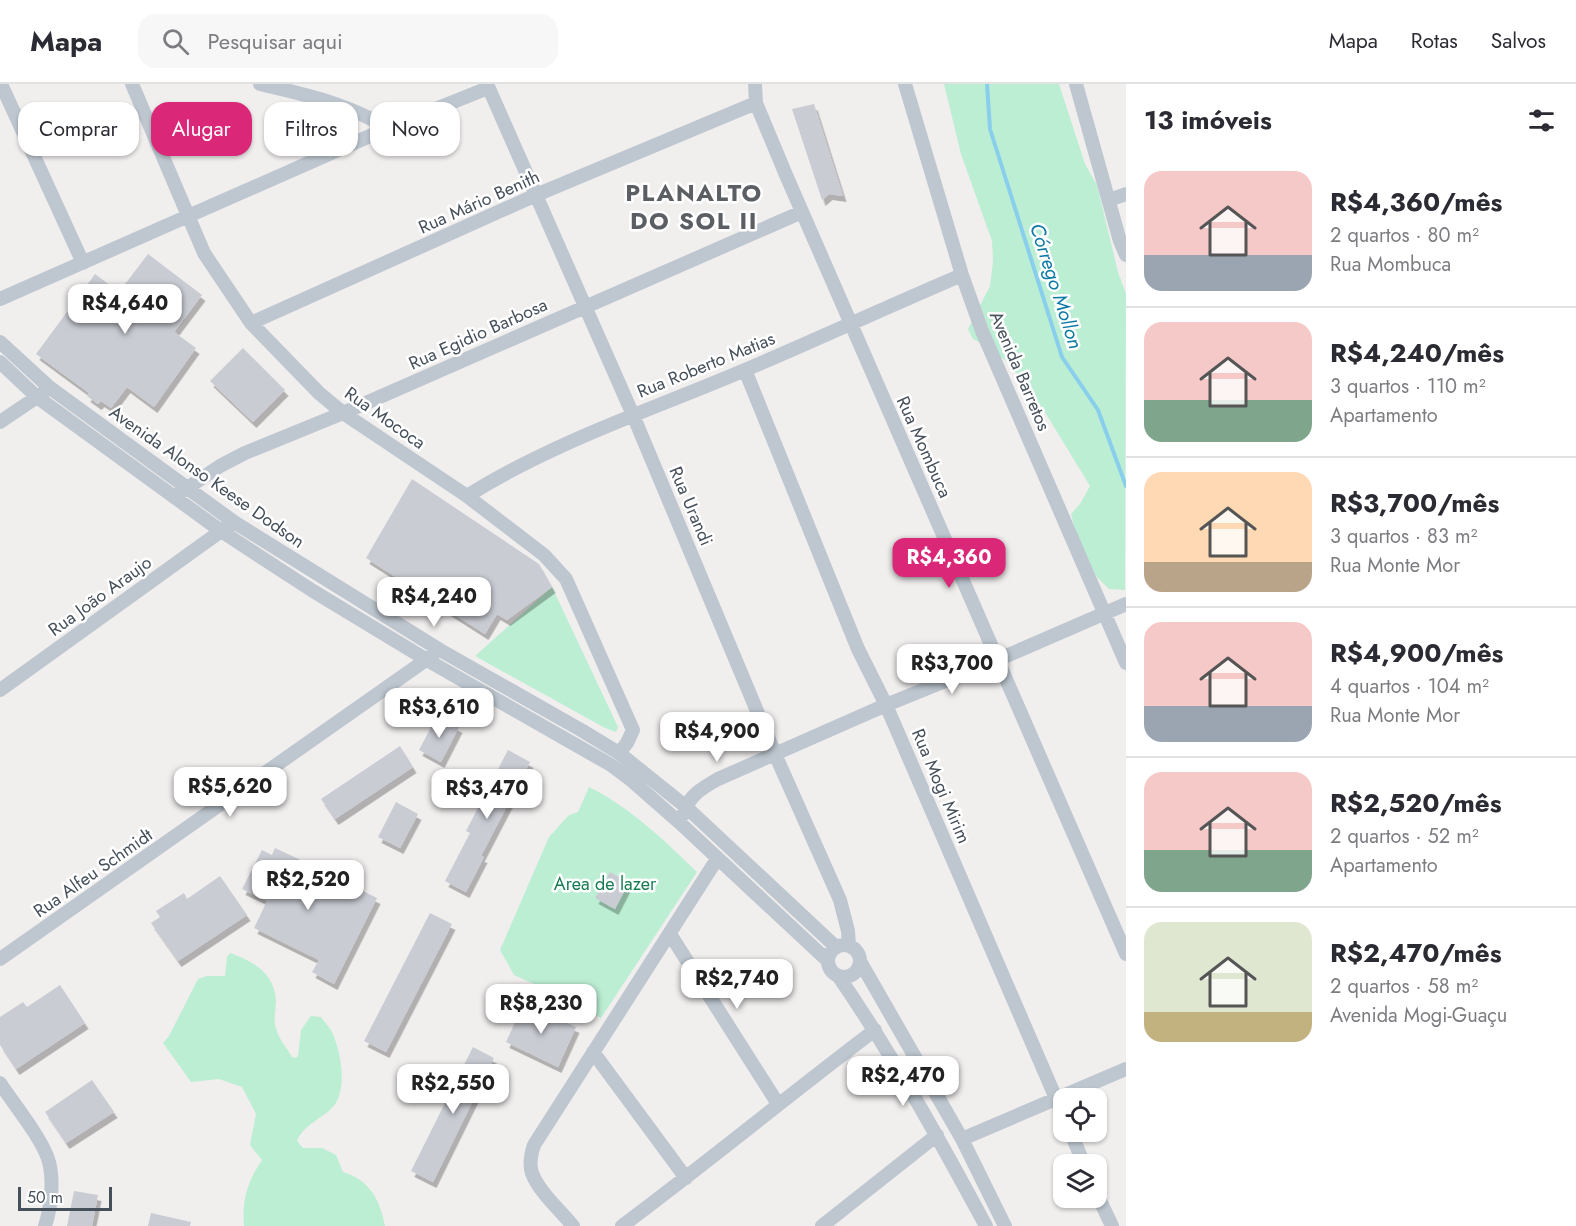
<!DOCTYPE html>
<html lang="pt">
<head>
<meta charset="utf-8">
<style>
	body { margin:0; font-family:Jost,sans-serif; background:#f7f7f7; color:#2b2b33; height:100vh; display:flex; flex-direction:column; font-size:22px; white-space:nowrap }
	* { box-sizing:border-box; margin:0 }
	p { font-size:20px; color:#7c7c81 }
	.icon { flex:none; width:33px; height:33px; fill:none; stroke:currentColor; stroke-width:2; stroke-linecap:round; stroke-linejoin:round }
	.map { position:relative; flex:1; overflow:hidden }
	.panel { display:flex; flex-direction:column; background:#fff; width:450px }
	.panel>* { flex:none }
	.top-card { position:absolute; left:18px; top:18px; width:570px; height:54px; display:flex; gap:12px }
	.tools { position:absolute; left:1053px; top:1004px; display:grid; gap:12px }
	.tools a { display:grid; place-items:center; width:54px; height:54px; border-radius:12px; background:#fff; box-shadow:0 2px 4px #0004; font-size:30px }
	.scale { position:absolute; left:18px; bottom:15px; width:94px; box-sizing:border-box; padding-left:6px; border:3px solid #46505b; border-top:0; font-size:16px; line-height:21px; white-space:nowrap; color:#46505b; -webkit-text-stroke:4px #fff; paint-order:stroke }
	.price { position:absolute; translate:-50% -51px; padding:0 14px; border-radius:12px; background:#fff; color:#222; font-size:20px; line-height:39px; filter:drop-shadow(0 2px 3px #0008) }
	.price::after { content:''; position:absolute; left:50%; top:36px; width:18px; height:14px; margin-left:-9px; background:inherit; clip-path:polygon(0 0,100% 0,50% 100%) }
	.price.on { background:#db2777; color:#fff }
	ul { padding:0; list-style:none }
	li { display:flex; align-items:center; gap:18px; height:150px; padding:0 18px }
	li+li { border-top:2px solid #e1e1e2 }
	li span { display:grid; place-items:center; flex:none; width:168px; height:120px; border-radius:18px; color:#555 }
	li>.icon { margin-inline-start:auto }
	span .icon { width:72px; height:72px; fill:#fffc; stroke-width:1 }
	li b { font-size:26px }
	h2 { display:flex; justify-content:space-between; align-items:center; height:72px; padding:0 18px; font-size:26px }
	.chip { padding:0 21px; border-radius:18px; background:#fff; box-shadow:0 2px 4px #0004; font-size:21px; line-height:54px }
	.chip.on { background:#db2777; color:#fff }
	header { display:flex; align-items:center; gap:36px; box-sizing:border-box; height:84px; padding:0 30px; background:#fff; border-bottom:2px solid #e1e1e2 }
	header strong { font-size:28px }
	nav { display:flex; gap:33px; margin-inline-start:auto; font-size:21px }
	.search { width:420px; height:54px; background:#f7f7f7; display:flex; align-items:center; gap:15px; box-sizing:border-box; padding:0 21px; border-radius:18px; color:#7c7c81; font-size:22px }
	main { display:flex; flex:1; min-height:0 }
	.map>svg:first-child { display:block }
	.green { fill:#bceed4 }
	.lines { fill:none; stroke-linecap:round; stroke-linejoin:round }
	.stream { stroke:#89cfeb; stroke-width:4 }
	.building { fill:#caccd4; filter:url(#shadow) }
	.minor { stroke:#bec7d0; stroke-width:14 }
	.labels { text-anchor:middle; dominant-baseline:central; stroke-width:5; stroke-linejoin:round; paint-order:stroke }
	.street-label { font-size:18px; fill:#46505b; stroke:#fff }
	.park-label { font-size:18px; fill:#187c52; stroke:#fff }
	.water-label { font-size:20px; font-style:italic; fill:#0d7aa7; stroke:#fff }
	.district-label { font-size:24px; font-weight:bold; letter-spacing:1.5px; fill:#5b5e63; stroke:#fff }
</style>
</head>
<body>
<header>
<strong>Mapa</strong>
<div class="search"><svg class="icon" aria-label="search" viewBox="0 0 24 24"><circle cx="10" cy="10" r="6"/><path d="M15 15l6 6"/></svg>Pesquisar aqui</div>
<nav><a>Mapa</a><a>Rotas</a><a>Salvos</a></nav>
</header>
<main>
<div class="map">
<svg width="1126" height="1142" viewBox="0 0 1126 1142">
	<defs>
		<filter id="shadow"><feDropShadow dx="3.5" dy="6" stdDeviation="0" flood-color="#0004"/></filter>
	</defs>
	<rect width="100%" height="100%" fill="#f1eeee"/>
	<path class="green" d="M944,0H1059L1085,80L1097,101L1118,188L1126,210L1125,506L1109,505L1096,492L1076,449L1071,430L1080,420L1090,402L1043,325L1020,293L1006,277L988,263L973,255L968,245L990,202L993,178L992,157L961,70Z
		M552,503L618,643L616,648L605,644L475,572Z
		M589,703C631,724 664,756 697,788L601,934L561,912L514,891L500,866L549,753L569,731L578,728Z
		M230,869C252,877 274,888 276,916C276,925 273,936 276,944C278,954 287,964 292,973L296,974L298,972L301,946L311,932L321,933C324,937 329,943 332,948C341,968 349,1008 331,1025C319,1036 304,1041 297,1057L303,1064H322L336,1071L343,1088C370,1096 380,1116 385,1142H244C242,1116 247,1098 262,1076L250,1061L256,1030L242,1003L219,995L191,998L163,959L169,952L198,895L207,892H225L227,873Z"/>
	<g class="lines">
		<path class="stream" d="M987,0L990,45L1062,273L1098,326L1126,402"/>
	</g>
	<path class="building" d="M814,20L843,112L829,110L822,116L792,25Z
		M148,170L202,211L174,248L196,264L154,323L127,303L111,324L101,317L98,320L87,312L89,309L36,270L95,190L119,208Z
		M243,264L285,306L253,338L210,297Z
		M412,395L539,480L552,503L507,536L497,530L485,550L366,474Z
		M437,632L459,643L441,678L419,666Z
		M400,662L413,683L335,735L321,715Z
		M508,666L530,678L481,772L484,773L466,808L445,797L470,749L466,747Z
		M396,718L418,730L400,764L378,753Z
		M275,764L305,778L302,785L353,808L355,803L377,814L334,900L312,888L319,876L254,844L267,817L242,805L262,766L272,771Z
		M610,788L629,798L615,825L595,814Z
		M220,792L247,831L178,877L151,839L160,833L156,827L184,809L187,815Z
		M430,829L452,840L386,968L364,957Z
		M60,901L85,939L16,985L0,961V933L23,918L27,923Z
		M524,919L576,943L558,983L506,958Z
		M473,963L494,974L433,1098L411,1087Z
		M92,996L114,1028L66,1059L45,1028Z
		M74,1107L98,1111L92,1142H67Z
		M151,1129L191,1138L190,1142H148Z"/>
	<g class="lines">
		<path class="minor" d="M1,0L83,179
			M132,0L204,169L251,239L319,309L343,329L467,412L544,471L566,495L633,646L627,659L619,669
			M260,0C307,11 346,19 388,44
			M487,0L633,331L775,670L840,816L848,847L849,862
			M755,0L756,19L786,91L1126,870
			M905,0L962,191L982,247L1126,579
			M1076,0L1120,157L1126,171
			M1109,116L1126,110
			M0,215L388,44L488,4
			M251,239L536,111L756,19
			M0,258L49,303L234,438L440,566L581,646L619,669L685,722L836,863
			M0,278L37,313L221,447L313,507L427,576L611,681L631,696L680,739L828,877
			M745,286L858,565L886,621L1064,1033
			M0,338L43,309
			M180,409L220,382L245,369L343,329L802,128
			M467,412C553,358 651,326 745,286C818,255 889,222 962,191
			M0,606L228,442
			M683,731C688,712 702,704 718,695L886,621L997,576L1126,520
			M670,850L778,1020
			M828 877a16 16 0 1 1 32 0a16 16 0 1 1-32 0Z
			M0,875L433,571
			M861,879L962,1055L1005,1142
			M839,893C894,973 940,1057 986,1142
			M593,968L686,1094
			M0,999C13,1019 44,1057 49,1078C54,1097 51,1124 45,1142
			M1070,1047L1084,1080
			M962,1055L1126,985
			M1096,1108L1112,1142
			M573,1142C560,1126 539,1108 532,1089C529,1080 531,1070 534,1061L717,775
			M622,1142C708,1078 790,1010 875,946
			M822,1142L937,1051"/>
	</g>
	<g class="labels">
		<g class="street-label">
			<text transform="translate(479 118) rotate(-24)">Rua Mário Benith</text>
			<text transform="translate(478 250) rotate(-24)">Rua Egidio Barbosa</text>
			<text transform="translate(706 281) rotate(-22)">Rua Roberto Matias</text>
			<text transform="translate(1020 287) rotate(67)">Avenida Barretos</text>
			<text transform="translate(385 334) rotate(35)">Rua Mococa</text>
			<text transform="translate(924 363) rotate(66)">Rua Mombuca</text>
			<text transform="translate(207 393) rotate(35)">Avenida Alonso Keese Dodson</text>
			<text transform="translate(691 422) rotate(67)">Rua Urandi</text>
			<text transform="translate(100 512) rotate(-36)">Rua João Araujo</text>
			<text transform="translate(941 702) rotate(67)">Rua Mogi Mirim</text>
			<text transform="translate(93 789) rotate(-35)">Rua Alfeu Schmidt</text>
		</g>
		<g class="park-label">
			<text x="605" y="800">Area de lazer</text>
		</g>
		<g class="water-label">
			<text transform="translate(1056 202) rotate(72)">Córrego Mollon</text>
		</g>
		<g class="district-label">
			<text x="694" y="108">PLANALTO<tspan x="694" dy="28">DO SOL II</tspan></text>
		</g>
	</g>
</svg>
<div class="tools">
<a><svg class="icon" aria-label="locate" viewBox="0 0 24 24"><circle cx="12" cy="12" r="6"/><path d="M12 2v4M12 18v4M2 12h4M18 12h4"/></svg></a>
<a><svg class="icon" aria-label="layers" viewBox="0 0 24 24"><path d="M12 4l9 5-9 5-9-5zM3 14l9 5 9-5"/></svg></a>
</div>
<div class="scale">50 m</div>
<b class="price" style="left:125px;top:251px">R$4,640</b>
<b class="price on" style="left:949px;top:505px">R$4,360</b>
<b class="price" style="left:434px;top:544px">R$4,240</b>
<b class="price" style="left:952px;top:611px">R$3,700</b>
<b class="price" style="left:439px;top:655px">R$3,610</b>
<b class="price" style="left:717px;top:679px">R$4,900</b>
<b class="price" style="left:230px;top:734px">R$5,620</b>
<b class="price" style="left:487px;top:736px">R$3,470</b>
<b class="price" style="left:308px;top:827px">R$2,520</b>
<b class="price" style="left:737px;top:926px">R$2,740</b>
<b class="price" style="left:541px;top:951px">R$8,230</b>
<b class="price" style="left:903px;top:1023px">R$2,470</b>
<b class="price" style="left:453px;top:1031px">R$2,550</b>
<div class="top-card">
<a class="chip">Comprar</a>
<a class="chip on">Alugar</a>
<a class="chip">Filtros</a>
<a class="chip">Novo</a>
</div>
</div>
<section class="panel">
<h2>13 imóveis<svg class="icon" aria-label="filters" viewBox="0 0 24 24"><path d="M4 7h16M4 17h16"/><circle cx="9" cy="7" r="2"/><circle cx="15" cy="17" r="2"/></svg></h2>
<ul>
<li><span style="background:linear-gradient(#f6c9c9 70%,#9aa5b1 0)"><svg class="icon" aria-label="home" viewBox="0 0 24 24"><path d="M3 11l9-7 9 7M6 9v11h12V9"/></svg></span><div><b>R$4,360/mês</b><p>2 quartos · 80 m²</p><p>Rua Mombuca</p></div></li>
<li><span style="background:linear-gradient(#f6c9c9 65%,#7fa58c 0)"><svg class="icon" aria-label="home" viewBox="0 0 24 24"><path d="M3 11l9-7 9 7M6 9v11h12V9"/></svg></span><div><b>R$4,240/mês</b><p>3 quartos · 110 m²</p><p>Apartamento</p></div></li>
<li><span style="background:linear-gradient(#ffd9b3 75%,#b9a48a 0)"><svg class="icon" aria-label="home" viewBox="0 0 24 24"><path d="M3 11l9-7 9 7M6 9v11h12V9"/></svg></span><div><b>R$3,700/mês</b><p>3 quartos · 83 m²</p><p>Rua Monte Mor</p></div></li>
<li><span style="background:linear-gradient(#f6c9c9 70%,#9aa5b1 0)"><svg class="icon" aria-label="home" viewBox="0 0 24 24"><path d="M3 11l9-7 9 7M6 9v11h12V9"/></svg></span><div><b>R$4,900/mês</b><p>4 quartos · 104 m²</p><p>Rua Monte Mor</p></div></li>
<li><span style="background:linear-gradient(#f6c9c9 65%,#7fa58c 0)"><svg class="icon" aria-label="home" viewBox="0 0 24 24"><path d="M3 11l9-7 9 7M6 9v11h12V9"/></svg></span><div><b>R$2,520/mês</b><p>2 quartos · 52 m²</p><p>Apartamento</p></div></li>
<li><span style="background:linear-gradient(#dfe7d0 75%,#c2b280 0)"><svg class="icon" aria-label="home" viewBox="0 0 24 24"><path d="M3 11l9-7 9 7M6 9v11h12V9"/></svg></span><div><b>R$2,470/mês</b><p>2 quartos · 58 m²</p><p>Avenida Mogi-Guaçu</p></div></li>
</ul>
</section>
</main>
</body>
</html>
